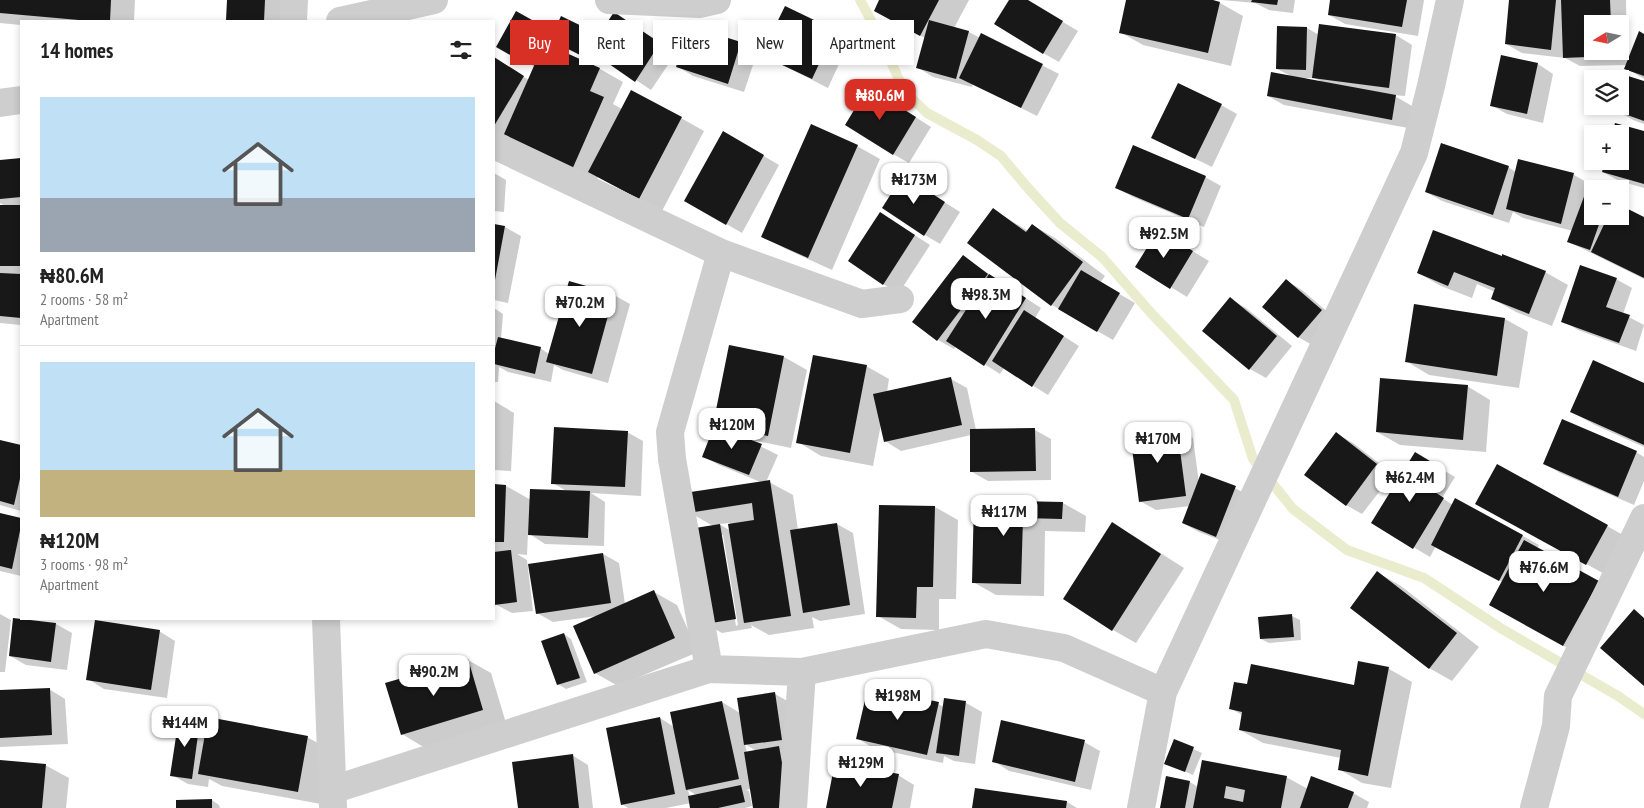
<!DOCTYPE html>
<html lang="en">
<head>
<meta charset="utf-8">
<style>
	body { margin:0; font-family:"PT Sans Narrow",sans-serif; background:#f6f6f6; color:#222; height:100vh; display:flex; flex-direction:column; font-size:19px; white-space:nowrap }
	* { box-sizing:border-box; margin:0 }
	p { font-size:16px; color:#767676 }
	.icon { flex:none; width:28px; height:28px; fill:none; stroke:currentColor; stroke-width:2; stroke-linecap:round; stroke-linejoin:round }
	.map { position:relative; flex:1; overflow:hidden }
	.drawer { position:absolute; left:20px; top:20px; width:475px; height:600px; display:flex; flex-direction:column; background:#fff; border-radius:0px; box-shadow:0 2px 8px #0003 }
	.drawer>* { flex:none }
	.hud { position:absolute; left:510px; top:20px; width:475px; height:45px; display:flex; gap:10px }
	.needle { width:32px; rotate:260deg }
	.tools { position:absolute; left:1584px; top:15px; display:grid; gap:10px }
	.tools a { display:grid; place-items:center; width:45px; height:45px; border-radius:0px; background:#fff; box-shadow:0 2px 8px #0003; font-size:25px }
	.price { position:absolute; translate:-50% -42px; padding:0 11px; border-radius:10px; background:#fff; color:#222; font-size:16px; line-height:32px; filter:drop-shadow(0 1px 2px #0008) }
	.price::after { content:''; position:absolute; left:50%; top:30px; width:15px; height:11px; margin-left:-8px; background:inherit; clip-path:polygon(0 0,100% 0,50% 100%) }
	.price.selected { background:#d93025; color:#fff }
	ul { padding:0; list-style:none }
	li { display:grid; align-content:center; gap:10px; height:265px; padding:0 20px }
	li+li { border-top:1px solid #e0e0e0 }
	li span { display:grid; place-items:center; height:155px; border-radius:0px; color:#555 }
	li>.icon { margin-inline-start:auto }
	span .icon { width:90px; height:90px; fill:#fffc; stroke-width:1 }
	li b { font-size:21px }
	h2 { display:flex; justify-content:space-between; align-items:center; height:60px; padding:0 20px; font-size:21px }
	.tag { padding:0 18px; border-radius:0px; background:#fff; box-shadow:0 2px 8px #0003; font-size:18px; line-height:45px }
	.tag.selected { background:#d93025; color:#fff }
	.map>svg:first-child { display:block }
	.shadow { fill:#0003; fill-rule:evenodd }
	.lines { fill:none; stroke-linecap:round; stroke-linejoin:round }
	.stream { stroke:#eaedcd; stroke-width:10 }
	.building { fill:#181818; fill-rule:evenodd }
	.minor { stroke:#cecece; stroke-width:28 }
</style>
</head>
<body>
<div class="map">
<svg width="1644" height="808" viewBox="0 0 1644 808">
	<rect width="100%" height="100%" fill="#fff"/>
	<path class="shadow" d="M0,0H135L134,21H21V25L0,23Z
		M228,0H281L280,21H232L228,19Z
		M881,0H969L954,28L969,32L980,38L982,34L1059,74L1037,116L973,84L972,87L933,77L917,67L925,38L898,24Z
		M1010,0H1026L1078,31L1059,62L1043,53Z
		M1128,0H1211L1220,3L1243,16L1231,66L1143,45L1120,32Z
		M1222,0H1295L1293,13L1269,10L1255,3Z
		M1331,0H1424L1418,36L1345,24L1329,15Z
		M1511,0H1626L1627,64L1644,35V79L1626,68L1627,65L1580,66L1565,58L1522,53L1506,44ZM1592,24H1620V51H1592Z
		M517,12L554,33H593L599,37L630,23L676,53L651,90L594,52L590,59L561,44L557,50L600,69L623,82L613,104L622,109L681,118L704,131L662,211L598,177L595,184L494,141V58L529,80L535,67L498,46Z
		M690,27L741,43L757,53L744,92L693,76L677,66Z
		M1307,28L1319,35H1396L1412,45L1405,96L1393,95L1412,106L1408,128L1284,105L1268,96L1291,76L1277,69ZM1306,78H1315L1322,82L1306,79Z
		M834,31L850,40L828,88L763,55Z
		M1538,64L1553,74L1543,123L1507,114L1491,105Z
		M1644,83V124L1633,120L1617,111L1620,103Z
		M884,97L931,127L909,163L893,154Z
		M1221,105L1237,114L1212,167L1169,146Z
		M1644,132V188L1619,181L1603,172L1620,161Z
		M724,133L779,165L742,233L686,201Z
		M857,146L880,159L832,270L786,249L763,236Z
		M21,159V325L0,323V206H5L0,203V161Z
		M1508,167L1516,172L1574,175L1590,184L1587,196L1592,198V216H1620V207L1644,218V279L1569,242L1573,231L1523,218L1513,212L1509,223L1442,201L1426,192Z
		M494,173L506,180L504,212L494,211Z
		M1205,177L1221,186L1204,227L1133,197L1117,188Z
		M919,186L960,212L940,244L925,235Z
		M993,210L1028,231L1032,225L1055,238L1105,276L1100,283L1135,303L1113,340L1052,305Z
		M896,223L930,245L899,293L883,284Z
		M494,225L505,227L521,236L508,303L494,300Z
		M1434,232L1545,272L1568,285L1552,326L1516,312L1493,299L1495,292L1477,284L1472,298L1441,286L1418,273Z
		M1174,240L1209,261L1187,297L1137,266Z
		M963,257L1041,308L1035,318L1079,346L1048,395L1004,368L1000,374L956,346L954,349L938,340Z
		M1616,279L1632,288L1623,314L1644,325L1636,351L1578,330L1563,321Z
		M1287,281L1302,290L1337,320L1314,346L1298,337Z
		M569,282L614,295L630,304L608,383L563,370L554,365L551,382L508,372L499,367L498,382H494V308L503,314L501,339L540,348L549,354Z
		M1230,299L1246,308L1292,346L1266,378L1250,369L1204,331Z
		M1505,319L1528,332L1519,388L1429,375L1406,361Z
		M784,357L807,370L791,448L752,440V442L778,455L766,482H769L793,495L798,530L837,524L853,533L865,614L820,621L812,617L814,628L769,635L751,625L752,628L722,633L706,624L713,526L689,512L763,483L719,465L703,456L723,429L714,424ZM730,523L731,531L719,524ZM721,535H723L738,625L736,626Z
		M866,366L889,379L887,392L951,379L967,388L976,430H1035L1051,439V480L988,481L972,472L971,435L901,451L885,441L881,424L873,466L821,456L798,442Z
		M1644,384V447L1595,425L1572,412Z
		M1467,386L1490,400L1486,452L1400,445L1377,432Z
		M494,401L514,413L511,471L494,470Z
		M1177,429L1193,438L1199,483L1235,488L1251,497L1233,545L1199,532L1183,523L1190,506L1156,510L1140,501Z
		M627,432L643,441L641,496L591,493L605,502L604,546L545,544L528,533L527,555L517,554L527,560L533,611L512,613L495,604L494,590V485L506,486L531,500L568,492L553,483Z
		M1337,434L1353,443L1393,474L1362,514L1346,505Z
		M0,441L21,447V511L0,505Z
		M1636,452L1644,457V481L1634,505L1560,473L1544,463Z
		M1415,453L1455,477L1442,498L1453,505L1456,500L1523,536L1539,545L1537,548L1598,582L1587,659L1514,618L1503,582L1436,546L1430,557L1373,523Z
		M975,501L1063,503L1086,516L1085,532L1045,531L1044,596L996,595L973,582Z
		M935,507L958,520L956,599H939V630L901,629L878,616Z
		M0,514L21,519V576L0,571Z
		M1500,517L1607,526L1630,539L1610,577Z
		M1135,537L1184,568L1136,643L1113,630Z
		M603,554L619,563L625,604L654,592L677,605L698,652L618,686L595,673L597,616L553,622L537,613Z
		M1378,573L1401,586L1479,647L1452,681L1429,668Z
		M0,614L11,620L5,672H0Z
		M1292,616L1300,620L1301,640L1269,643L1261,639Z
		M14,619L56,624L72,633L67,670L26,665L10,656Z
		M159,631L175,641L167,698L104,689L88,679Z
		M564,634L571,639L587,682L566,689L558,684Z
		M468,660L491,673L506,723L425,748L402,734Z
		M1389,669L1412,682L1391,788L1362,783L1339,769L1341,758L1263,743L1240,730L1242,715L1230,708L1248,686H1355Z
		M49,689L65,699L68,744L0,747V691Z
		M775,694L791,703L795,756L755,808L751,789L746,790L749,791L752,806L745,808H692L691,803L666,808H628L622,804L660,718L674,727L722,702L740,713ZM745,744L753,749L756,751L747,753ZM688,790L698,796L690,797Z
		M945,699L966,703L982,712L975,764L954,761L944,756L943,763L873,748L857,738L938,704L944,707Z
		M200,721L208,726L307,737L330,750L321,804L222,786L209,779L208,787L188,784L172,775Z
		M1175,741L1202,753L1193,775L1166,763Z
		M1084,742L1100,751L1091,790L1009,771L994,761Z
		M572,755L588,765L593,808H519Z
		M0,761L45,765L69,778L66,808H0Z
		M898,775L914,785L910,808H828Z
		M1286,777L1308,789L1353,793L1369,802L1367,808H1161L1190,782L1198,787Z
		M212,800L219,805L220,808H177Z
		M1067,802L1077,808H973Z"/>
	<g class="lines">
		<path class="stream" d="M860,0L881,39L904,91L927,113L977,140L1001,156L1027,187L1060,223L1102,257L1151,313L1234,400L1253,459L1293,509L1347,550L1424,578L1502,629L1618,696L1644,714"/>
	</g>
	<path class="building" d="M0,0H111L110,21H90L0,13Z
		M227,0H265L264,21L226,20Z
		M879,0H939L920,36L874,11Z
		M1009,0H1028L1063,21L1043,54L994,24Z
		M1126,0H1213L1220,2L1208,53L1119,33Z
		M1252,0H1278L1277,5L1251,2Z
		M1330,0H1407L1402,27L1328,15Z
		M1509,0H1556L1551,50L1505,44Z
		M1561,0H1610L1611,24H1592V51H1612V56L1563,58Z
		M785,6L835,30L812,79L761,55Z
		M516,11L548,29L528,65L496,47Z
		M614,12L660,43L635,82L589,50Z
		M561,16L594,32L582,56L550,40Z
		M929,20L969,31L956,79L916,68Z
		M1319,24L1396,34L1389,88L1312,78Z
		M689,26L741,42L728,84L676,67Z
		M1277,26L1307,27L1306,70L1276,69Z
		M1639,31L1644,34V76L1624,69Z
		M981,33L1043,64L1021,108L959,78Z
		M544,43L600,68L590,91L604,97L571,172L501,141Z
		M1501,55L1538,63L1527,114L1490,106Z
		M494,57L524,76L494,126Z
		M1271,72L1396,95L1392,120L1267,96Z
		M1628,76L1644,81V121L1616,111L1617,106H1620V99Z
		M1178,83L1222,104L1195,159L1151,138Z
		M868,87L916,117L893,155L845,125Z
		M631,90L682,117L639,199L588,172Z
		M1615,123L1644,131V184L1602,172L1605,161H1620V134H1612Z
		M811,124L858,145L808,258L761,237Z
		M723,131L764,155L726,225L684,201Z
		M1441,143L1509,166L1493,215L1425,192Z
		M1133,145L1206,176L1188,219L1115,188Z
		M21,158V197L0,199V160Z
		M1518,159L1574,173L1561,224L1506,209Z
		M903,175L945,202L924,236L882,208Z
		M1585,194L1592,197V216H1602L1590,250L1567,242Z
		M0,205H21V266H0Z
		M1620,205L1644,217V278L1591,252L1608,216H1620Z
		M993,208L1026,232L1032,224L1083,262L1051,306L967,243Z
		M880,212L915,235L883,285L848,261Z
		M494,224L505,226L495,280H494Z
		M1158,230L1193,251L1170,289L1135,267Z
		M1433,230L1502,256V254L1546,271L1529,314L1491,299L1495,288L1454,272L1448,286L1417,273Z
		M963,255L988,274L937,341L912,322Z
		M1580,265L1617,278L1606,307L1630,315L1619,343L1561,322Z
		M1081,270L1120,293L1097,332L1058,309Z
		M0,273L21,274V318L0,316Z
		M989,274L1026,298L984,366L946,341Z
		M1286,279L1322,310L1298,338L1262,307Z
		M569,281L614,294L592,374L546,362Z
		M1230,297L1277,336L1249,370L1202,331Z
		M1414,304L1505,318L1497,376L1405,362Z
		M1024,310L1064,336L1032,387L992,361Z
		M498,337L541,347L535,374L494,364V352Z
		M729,345L784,356L768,436L713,425Z
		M813,355L867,365L850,453L796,443Z
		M1593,360L1644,383V445L1570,412Z
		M951,377L962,425L884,442L873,394Z
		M1380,378L1468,385L1463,440L1376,432Z
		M1562,419L1637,451L1618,497L1543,464Z
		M714,426L762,444L749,475L702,457Z
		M554,427L628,431L625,487L551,484Z
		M1177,427L1186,496L1139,502L1130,433Z
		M1035,428L1036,471L970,472V429Z
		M1336,432L1377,464L1346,506L1304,475Z
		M0,440L21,445V474L14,505L0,501Z
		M1415,452L1440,467L1427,487L1444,498L1413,549L1371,523Z
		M1497,464L1608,525L1586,565L1475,504Z
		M1201,473L1236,486L1216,537L1182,523Z
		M770,480L791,616L744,623L728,524L754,520L752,503L688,513L684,493Z
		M494,484L506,485L504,542H494Z
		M530,489L590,491L588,538L528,535Z
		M1455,498L1523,535L1499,581L1431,545Z
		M974,500L1063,502L1062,519L1023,518L1021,584L972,583Z
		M879,505L935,506L933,587H917L916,618L876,617Z
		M0,513L21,518V526L12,569L0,566Z
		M1112,522L1161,554L1112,631L1063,599Z
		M837,523L850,605L803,613L790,530Z
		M720,524L736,619L705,624L689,529Z
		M1524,540L1599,581L1563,646L1489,605Z
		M511,550L517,602L494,605V552Z
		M603,553L611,603L536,614L528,564Z
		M1377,571L1457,633L1429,669L1350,608Z
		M654,590L675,638L594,674L573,626Z
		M1634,609L1644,618V686L1600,648Z
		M1292,614L1294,637L1260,639L1258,617Z
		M13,618L56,623L51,662L9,656Z
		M95,620L160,630L151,690L86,680Z
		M564,633L580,678L557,685L541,641Z
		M468,659L483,710L401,735L385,683Z
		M1358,661L1389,667L1368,776L1338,770L1341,750L1239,730L1242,712L1229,709L1234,682L1247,684L1251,664L1354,685Z
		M868,687L939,702L927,755L856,739Z
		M50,688L52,735L0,738V690Z
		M775,692L782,740L744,745L737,698Z
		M944,698L966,701L959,756L936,753Z
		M722,701L739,779L686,790L670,712Z
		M179,717L200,720L192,779L170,776Z
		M208,717L308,736L298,792L198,774Z
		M660,717L675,794L621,805L606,728Z
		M1001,720L1085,740L1075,782L992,762Z
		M1174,739L1194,747L1185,772L1164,764Z
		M779,746L790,808H753L744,752Z
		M573,754L579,808H518L512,762Z
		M0,760L46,764L42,808H0Z
		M1202,760L1287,776L1281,808H1193ZM1226,786L1245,790L1243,802L1224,798Z
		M835,762L899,774L892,808H826Z
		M1166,776L1190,781L1185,808H1160Z
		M1311,776L1354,792L1348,808H1300Z
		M741,785L745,802L718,808H690L688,796Z
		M975,788L1067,801L1066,808H972Z
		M212,799V808H176V800Z"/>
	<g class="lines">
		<path class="minor" d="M609,0L699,4L717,0
			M293,21L294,0
			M340,21L434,0
			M0,103L21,100
			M494,145L721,253L862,304L900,299
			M326,619L333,807
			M709,669L672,459L670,432L721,253
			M332,790L709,669L802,672L986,634L1064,648L1163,692
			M793,808L802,672
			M1141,808L1163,692L1414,153L1431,86L1450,0
			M1534,808L1556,726L1558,696L1644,518"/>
	</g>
</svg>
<div class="tools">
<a><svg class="needle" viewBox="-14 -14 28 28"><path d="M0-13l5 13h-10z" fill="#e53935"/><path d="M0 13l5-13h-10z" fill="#767676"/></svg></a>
<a><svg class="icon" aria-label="layers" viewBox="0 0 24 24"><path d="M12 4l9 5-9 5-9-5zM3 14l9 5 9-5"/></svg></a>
<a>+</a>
<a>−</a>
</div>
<b class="price selected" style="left:880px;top:121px">₦80.6M</b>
<b class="price" style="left:914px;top:205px">₦173M</b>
<b class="price" style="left:1164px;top:259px">₦92.5M</b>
<b class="price" style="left:986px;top:320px">₦98.3M</b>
<b class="price" style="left:580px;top:328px">₦70.2M</b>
<b class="price" style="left:732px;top:450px">₦120M</b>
<b class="price" style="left:1158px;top:464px">₦170M</b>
<b class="price" style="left:1410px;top:503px">₦62.4M</b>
<b class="price" style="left:1004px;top:537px">₦117M</b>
<b class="price" style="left:1544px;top:593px">₦76.6M</b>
<b class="price" style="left:434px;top:697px">₦90.2M</b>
<b class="price" style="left:898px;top:721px">₦198M</b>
<b class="price" style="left:185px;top:748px">₦144M</b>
<b class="price" style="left:861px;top:788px">₦129M</b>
<div class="hud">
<a class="tag selected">Buy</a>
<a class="tag">Rent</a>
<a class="tag">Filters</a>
<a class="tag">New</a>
<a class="tag">Apartment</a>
</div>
<section class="drawer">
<h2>14 homes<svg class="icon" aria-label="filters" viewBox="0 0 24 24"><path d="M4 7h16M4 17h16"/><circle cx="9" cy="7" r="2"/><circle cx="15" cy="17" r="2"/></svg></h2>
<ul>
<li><span style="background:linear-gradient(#bfe0f5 65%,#9aa5b1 0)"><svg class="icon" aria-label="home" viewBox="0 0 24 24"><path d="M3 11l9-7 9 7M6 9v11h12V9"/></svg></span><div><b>₦80.6M</b><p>2 rooms · 58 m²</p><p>Apartment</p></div></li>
<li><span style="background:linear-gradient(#bfe0f5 70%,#c2b280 0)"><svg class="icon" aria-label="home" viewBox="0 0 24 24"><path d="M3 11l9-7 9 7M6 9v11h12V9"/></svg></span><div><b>₦120M</b><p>3 rooms · 98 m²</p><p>Apartment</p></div></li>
</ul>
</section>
</div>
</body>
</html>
